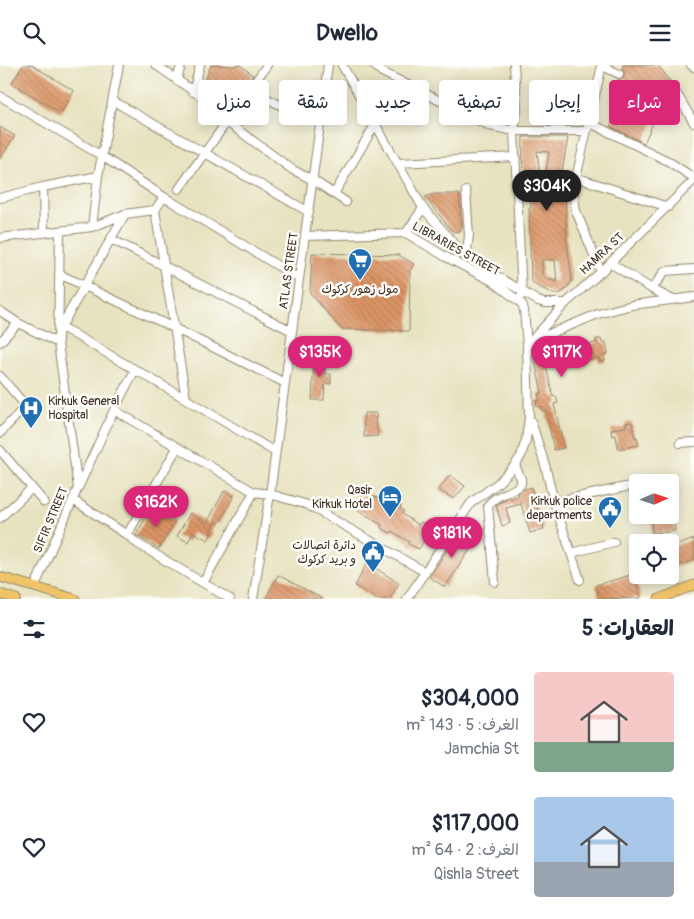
<!DOCTYPE html>
<html lang="ar">
<head>
<meta charset="utf-8">
<style>
	body { margin:0; font-family:Pangolin,"Playpen Sans Arabic",sans-serif; background:#f2f2f3; color:#1f2937; direction:rtl; height:100vh; display:flex; flex-direction:column; font-size:19px; white-space:nowrap }
	* { box-sizing:border-box; margin:0 }
	p { font-size:16px; color:#747a83 }
	.icon { flex:none; width:28px; height:28px; fill:none; stroke:currentColor; stroke-width:2; stroke-linecap:round; stroke-linejoin:round }
	.map { position:relative; height:534px; overflow:hidden; direction:ltr }
	.drawer { display:flex; flex-direction:column; background:#fff; flex:1 }
	.drawer>* { flex:none }
	.top-card { position:absolute; left:15px; top:15px; width:665px; height:45px; direction:rtl; display:flex; gap:10px }
	.needle { width:32px; rotate:87deg }
	.buttons { position:absolute; left:629px; top:409px; display:grid; gap:10px }
	.buttons a { display:grid; place-items:center; width:50px; height:50px; border-radius:5px; background:#fff; box-shadow:0 2px 12px #0003; font-size:25px }
	.price { position:absolute; translate:-50% -42px; padding:0 11px; border-radius:18px; background:#db2777; color:#fff; font-size:16px; line-height:32px; filter:drop-shadow(0 1px 2px #0008) }
	.price::after { content:''; position:absolute; left:50%; top:30px; width:15px; height:11px; margin-left:-8px; background:inherit; clip-path:polygon(0 0,100% 0,50% 100%) }
	.price.selected { background:#222; color:#fff }
	ul { padding:0; list-style:none }
	li { display:flex; align-items:center; gap:15px; height:125px; padding:0 20px }
	li span { display:grid; place-items:center; flex:none; width:140px; height:100px; border-radius:5px; color:#555 }
	li>.icon { margin-inline-start:auto }
	span .icon { width:60px; height:60px; fill:#fffc; stroke-width:1 }
	li b { font-size:21px }
	h2 { display:flex; justify-content:space-between; align-items:center; height:60px; padding:0 20px; font-size:21px }
	.pill { padding:0 18px; border-radius:5px; background:#fff; box-shadow:0 2px 12px #0003; font-size:18px; line-height:45px }
	.pill.selected { background:#db2777; color:#fff }
	header { display:flex; justify-content:space-between; align-items:center; height:65px; padding:0 20px; background:#fff; font-size:22px; font-weight:800 }
	.map>svg:first-child { display:block }
	.building { fill:url(#building-back-hatch); fill-rule:evenodd }
	.lines { fill:none; stroke-linecap:round; stroke-linejoin:round }
	.minor-casing { stroke:#91866e; stroke-width:10 }
	.major-casing { stroke:#91866e; stroke-width:11 }
	.minor { stroke:#fff; stroke-width:8 }
	.major { stroke:#efc469; stroke-width:9 }
	.labels { text-anchor:middle; dominant-baseline:central; stroke-width:5; stroke-linejoin:round; paint-order:stroke }
	.street-label { font-size:12px; fill:#3b2a1e; stroke:#fdfcf7 }
	.poi-label { font-size:12px; fill:#3b2a1e; stroke:#fdfcf7; text-anchor:end }
</style>
</head>
<body>
<header><svg class="icon" aria-label="menu" viewBox="0 0 24 24"><path d="M4 6h16M4 12h16M4 18h16"/></svg>Dwello<svg class="icon" aria-label="search" viewBox="0 0 24 24"><circle cx="10" cy="10" r="6"/><path d="M15 15l6 6"/></svg></header>
<div class="map">
<svg width="694" height="534" viewBox="0 0 694 534">
	<defs>
		<pattern id="building-back-hatch" width="6" height="6" patternUnits="userSpaceOnUse" patternTransform="scale(1.25)"><rect width="6" height="6" fill="#dd9566"/><path d="M-1 5l2 2M0 0l6 6M5-1l2 2" fill="none" stroke="#b47a53"/></pattern>
	</defs>
	<rect width="100%" height="100%" fill="#fdfcf7"/>
	<filter id="ink" filterUnits="userSpaceOnUse"><feTurbulence type="fractalNoise" baseFrequency=".02" numOctaves="2"/><feDisplacementMap in="SourceGraphic" scale="10" xChannelSelector="R" yChannelSelector="G"/><feConvolveMatrix kernelMatrix="1 2 1 2 8 2 1 2 1" color-interpolation-filters="sRGB"/></filter>
	<filter id="wash" filterUnits="userSpaceOnUse"><feTurbulence type="fractalNoise" baseFrequency=".0096" numOctaves="4" result="noise"/><feDisplacementMap in="SourceGraphic" scale="20" xChannelSelector="R" yChannelSelector="G"/><feGaussianBlur stdDeviation="1.12" result="paint"/><feColorMatrix in="noise" values="0 0 0 0 0 0 0 0 0 0 0 0 0 0 0 0 0 1.4 0 .05"/><feComposite in="paint" operator="in"/></filter>
	<g filter="url(#wash)">
		<rect width="100%" height="100%" fill="#e7e2bf"/>
		<g id="blocks">
			<path class="building" d="M23,0H32L74,26L61,48L12,18Z
				M211,0L233,1L240,0L253,10L229,44L202,24Z
				M623,0H658L676,24L672,27V32L657,49L644,78L610,61L621,41L614,36L619,15L624,11V6L622,4Z
				M0,62L15,71L0,94Z
				M523,72H568L560,118V124H565L567,178L572,216L565,225L559,229H554L535,220L531,215L529,143H531L530,119H522ZM537,86L549,87L543,127H542ZM542,195H555L557,217L542,212Z
				M434,129H459L462,162L460,166L455,167L451,165L425,132Z
				M312,188L399,190L414,199L410,205L409,266L341,264L310,228Z
				M596,274H601L602,278L606,277L608,289L604,290L605,296L599,297V293L546,301L553,332L556,331L558,338L554,339L564,383L554,385L546,346H542L541,341L537,342L536,336L540,335L538,329L542,328L533,287L596,278Z
				M314,291H326L325,309H331V319L325,318L324,335H312Z
				M364,348H376L377,353H375L378,371L364,372Z
				M632,357L635,373L637,372L639,380L618,384L616,370L612,371L611,364L626,362L625,358Z
				M450,410L465,421L454,434L438,425Z
				M531,422L544,464L530,468L521,439L506,443L510,458L502,461L496,440L503,436L519,431L518,428L522,425Z
				M224,426L234,431L219,459L215,457L210,467L212,468L208,475L193,467L188,477L177,471L190,448L207,458Z
				M364,428L401,441L400,444L404,446L402,449L419,460L421,457L431,464L419,484L408,479L409,477L392,466L391,468L381,463L382,460L356,444Z
				M152,442L175,456L159,484L136,470Z
				M651,450H673L675,466L652,468Z
				M460,466L476,476L445,522L429,512Z
				M694,474V495L670,504V483Z
				M367,498L399,518L390,534H375L355,521Z
				M634,509L641,533L599,534L596,520Z
				M278,510L323,534H265Z"/>
		</g>
	</g>
	<g filter="url(#ink)">
		<use href="#blocks" fill-opacity="0" stroke="#91866e" stroke-width="1"/>
		<g class="lines">
			<g class="minor-casing">
				<path id="minor" d="M156,0L230,52
					M342,0L423,143L466,192L538,236L545,238H566
					M374,0L382,7L490,61L514,66H586
					M514,0L517,44L514,66L522,230
					M601,0L619,9
					M691,0L694,2
					M177,16L181,0
					M250,25L282,41L320,56
					M193,27L200,0
					M677,29L694,58
					M0,31L102,91L164,132L298,213
					M113,36L309,147
					M227,57L293,105L313,115L346,137
					M588,57L668,96L694,113
					M399,98L516,92
					M575,112L668,142
					M43,122L44,168
					M179,124L267,0
					M334,129L376,58
					M0,133L43,122L98,111
					M155,145L186,334
					M92,162L98,111L119,0
					M406,168L423,143
					M306,171L406,168L446,192L494,217L516,234L522,239L524,245L527,280L529,352L526,375L521,391L515,400L498,418L471,438L407,534
					M0,173L92,162L125,149L155,145L164,132
					M111,174L292,266
					M466,192L469,171L466,126
					M610,198L652,224L671,234
					M601,207L576,146L573,126L602,0
					M59,209L174,263L285,318
					M652,224L665,206L694,204
					M0,246L18,258L58,278
					M58,260L186,334L275,387
					M61,262L125,149
					M532,276L598,249L632,240L694,232
					M0,277L18,258
					M527,280L566,238L601,207L694,115
					M0,311L26,341L0,368
					M114,345L254,427L270,429L308,440L425,507
					M531,356L545,400L554,437L580,515
					M680,378L694,377
					M0,385L44,437
					M78,423L114,345L135,305
					M73,435L127,470L138,479L230,534
					M554,437L635,420
					M0,453L32,423
					M127,470L177,383
					M571,488L614,477
					M495,517L488,441C494,429 512,429 521,419V414L515,400
					M203,518L254,427
					M35,521L78,423L58,278L60,166
					M253,534L270,429L328,0"/>
			</g>
			<g class="major-casing">
				<path id="major" d="M0,512L75,534
					M0,529L16,534
					M659,534L694,520"/>
			</g>
			<use href="#minor" class="minor"/>
			<use href="#major" class="major"/>
		</g>
	</g>
	<defs>
		<g id="supermarket-pin" transform="scale(1.25)"><path d="M0 17L-7.5 6A9.5 9.5 0 1 1 7.5 6Z" fill="#1f6fb2" stroke="#fdfcf7"/><path d="M-6-5.5h2.5l.6 2H6L4.5 2H-2.5L-4.4-4H-6ZM-1.5 3.2a1.3 1.3 0 1 0 .1 0ZM3 3.2a1.3 1.3 0 1 0 .1 0Z" fill="#fff"/></g>
		<g id="hospital-pin" transform="scale(1.25)"><path d="M0 17L-7.5 6A9.5 9.5 0 1 1 7.5 6Z" fill="#1f6fb2" stroke="#fdfcf7"/><path d="M-5-5h3v3.5h4V-5h3V5h-3V1.5h-4V5h-3Z" fill="#fff"/></g>
		<g id="hotel-pin" transform="scale(1.25)"><path d="M0 17L-7.5 6A9.5 9.5 0 1 1 7.5 6Z" fill="#1f6fb2" stroke="#fdfcf7"/><path d="M-6-4.5h1.5V1H6V5H4.5V3h-9V5H-6ZM-4 0a1.8 1.8 0 1 1 3.6 0ZM.5 0V-2.5h3Q6-2.5 6 0Z" fill="#fff"/></g>
		<g id="civic-pin" transform="scale(1.25)"><path d="M0 17L-7.5 6A9.5 9.5 0 1 1 7.5 6Z" fill="#1f6fb2" stroke="#fdfcf7"/><path d="M-.6-6.5H3V-4.5H.6V-3L4-1V1h2V6H-6V1h2V-1L-.6-3ZM-1.2 2.5V6h2.4V2.5Z" fill="#fff"/></g>
	</defs>
	<g fill-rule="evenodd">
		<use href="#supermarket-pin" x="360" y="195"/>
		<use href="#hospital-pin" x="31" y="343"/>
		<use href="#hotel-pin" x="390" y="432"/>
		<use href="#civic-pin" x="610" y="443"/>
		<use href="#civic-pin" x="373" y="487"/>
	</g>
	<g class="labels">
		<g class="street-label">
			<text transform="translate(456 184) rotate(29)">LIBRARIES STREET</text>
			<text transform="translate(602 189) rotate(-43)">HAMRA ST</text>
			<text transform="translate(289 206) rotate(-82)">ATLAS STREET</text>
			<text transform="translate(51 455) rotate(-67)">SIFIR STREET</text>
		</g>
		<g class="poi-label">
			<text x="360" y="224" text-anchor="middle">مول زهور كركوك</text>
			<text x="48" y="336" text-anchor="start">Kirkuk General<tspan x="48" dy="14">Hospital</tspan></text>
			<text x="372" y="425">Qasir<tspan x="372" dy="14">Kirkuk Hotel</tspan></text>
			<text x="592" y="436">Kirkuk police<tspan x="592" dy="14">departments</tspan></text>
			<text x="356" y="480">دائرة اتصالات<tspan x="356" dy="14">و بريد كركوك</tspan></text>
		</g>
	</g>
</svg>
<div class="buttons">
<a><svg class="needle" viewBox="-14 -14 28 28"><path d="M0-13l5 13h-10z" fill="#e53935"/><path d="M0 13l5-13h-10z" fill="#747a83"/></svg></a>
<a><svg class="icon" aria-label="locate" viewBox="0 0 24 24"><circle cx="12" cy="12" r="6"/><path d="M12 2v4M12 18v4M2 12h4M18 12h4"/></svg></a>
</div>
<b class="price selected" style="left:547px;top:147px">$304K</b>
<b class="price" style="left:320px;top:313px">$135K</b>
<b class="price" style="left:562px;top:313px">$117K</b>
<b class="price" style="left:156px;top:463px">$162K</b>
<b class="price" style="left:452px;top:494px">$181K</b>
<div class="top-card">
<a class="pill selected">شراء</a>
<a class="pill">إيجار</a>
<a class="pill">تصفية</a>
<a class="pill">جديد</a>
<a class="pill">شقة</a>
<a class="pill">منزل</a>
</div>
</div>
<section class="drawer">
<h2>العقارات: 5<svg class="icon" aria-label="filters" viewBox="0 0 24 24"><path d="M4 7h16M4 17h16"/><circle cx="9" cy="7" r="2"/><circle cx="15" cy="17" r="2"/></svg></h2>
<ul>
<li><span style="background:linear-gradient(#f6c9c9 70%,#7fa58c 0)"><svg class="icon" aria-label="home" viewBox="0 0 24 24"><path d="M3 11l9-7 9 7M6 9v11h12V9"/></svg></span><div><b>$304,000</b><p>الغرف: 5 · 143 m²</p><p>Jamchia St</p></div><svg class="icon" aria-label="heart" viewBox="0 0 24 24"><path d="M12 20l-8-8c-3-5 5-10 8-4 3-6 11-1 8 4z"/></svg></li>
<li><span style="background:linear-gradient(#a9c7e8 65%,#9aa5b1 0)"><svg class="icon" aria-label="home" viewBox="0 0 24 24"><path d="M3 11l9-7 9 7M6 9v11h12V9"/></svg></span><div><b>$117,000</b><p>الغرف: 2 · 64 m²</p><p>Qishla Street</p></div><svg class="icon" aria-label="heart" viewBox="0 0 24 24"><path d="M12 20l-8-8c-3-5 5-10 8-4 3-6 11-1 8 4z"/></svg></li>
</ul>
</section>
</body>
</html>
